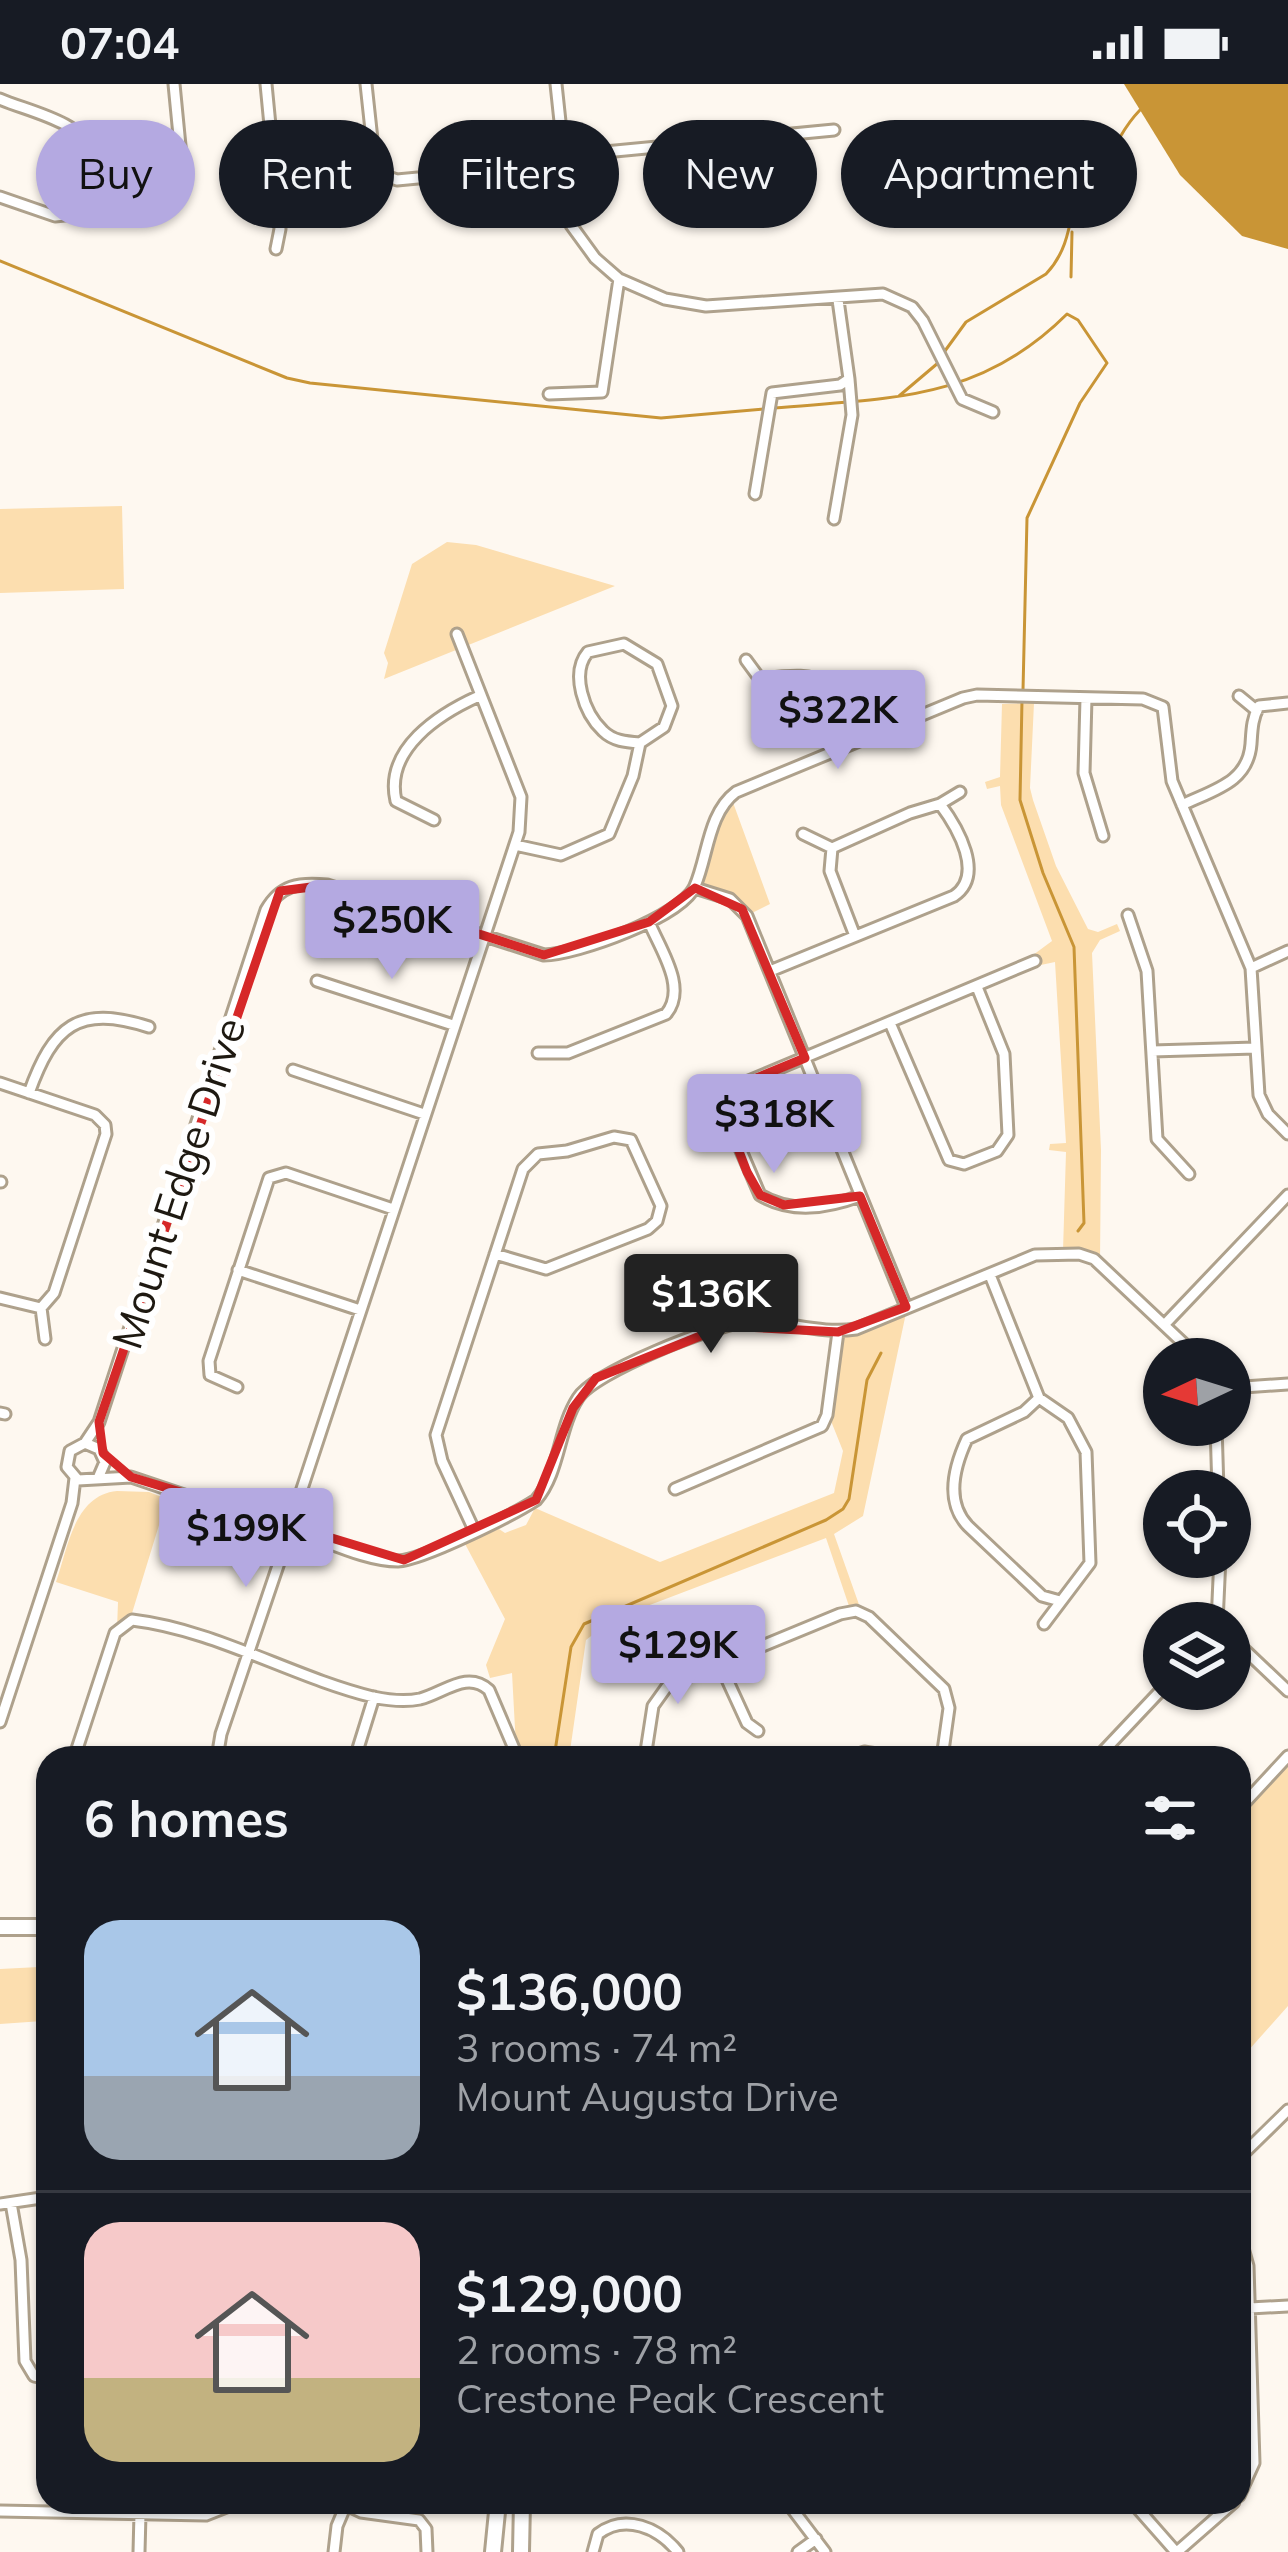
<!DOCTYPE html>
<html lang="en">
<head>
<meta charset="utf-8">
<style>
	body { margin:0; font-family:Mulish,sans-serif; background:#20242c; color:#f1f3f6; height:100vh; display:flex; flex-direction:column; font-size:45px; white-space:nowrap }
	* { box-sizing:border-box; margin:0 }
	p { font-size:39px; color:#9ea1a6 }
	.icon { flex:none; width:66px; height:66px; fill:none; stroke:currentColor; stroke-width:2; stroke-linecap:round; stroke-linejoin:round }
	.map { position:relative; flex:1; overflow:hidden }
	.sheet { position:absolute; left:36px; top:1662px; width:1215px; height:768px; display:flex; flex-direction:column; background:#171b24; border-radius:36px; box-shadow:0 3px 9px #0004 }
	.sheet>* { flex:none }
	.banner { position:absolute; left:36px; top:36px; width:1218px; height:108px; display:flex; gap:24px }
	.needle { width:78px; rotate:266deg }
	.buttons { position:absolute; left:1143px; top:1254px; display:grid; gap:24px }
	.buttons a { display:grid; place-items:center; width:108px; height:108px; border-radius:50%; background:#171b24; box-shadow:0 3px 9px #0004; font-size:60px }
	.price { position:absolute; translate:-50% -102px; padding:0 27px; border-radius:12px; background:#b4a9e1; color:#111; font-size:39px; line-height:78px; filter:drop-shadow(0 3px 6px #0008) }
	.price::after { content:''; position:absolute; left:50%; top:72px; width:36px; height:27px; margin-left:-18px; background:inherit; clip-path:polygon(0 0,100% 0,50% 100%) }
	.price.current { background:#222; color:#fff }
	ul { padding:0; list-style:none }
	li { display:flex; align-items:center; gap:36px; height:300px; padding:0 48px }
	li+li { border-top:3px solid #363941 }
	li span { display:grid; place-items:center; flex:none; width:336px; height:240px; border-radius:36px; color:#555 }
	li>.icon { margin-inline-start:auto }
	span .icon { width:144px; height:144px; fill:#fffc; stroke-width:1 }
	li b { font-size:51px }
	h2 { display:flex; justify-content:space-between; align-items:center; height:144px; padding:0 48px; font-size:51px }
	.pill { padding:0 42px; border-radius:54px; background:#171b24; box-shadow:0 3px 9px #0004; font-size:42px; line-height:108px }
	.pill.current { background:#b4a9e1; color:#111 }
	.status { display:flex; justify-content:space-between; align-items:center; height:84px; padding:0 60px; background:#171b24; direction:ltr }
	.status svg { height:33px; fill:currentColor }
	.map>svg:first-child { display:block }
	.green { fill:#fcdeaf }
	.water { fill:#c99536 }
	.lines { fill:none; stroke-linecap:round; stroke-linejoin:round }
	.stream { stroke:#c99536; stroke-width:3 }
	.street-casing { stroke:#aea18c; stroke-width:15 }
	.secondary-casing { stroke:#aea18c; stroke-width:20 }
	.street { stroke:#fff; stroke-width:9 }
	.secondary { stroke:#fff; stroke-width:14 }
	.marked { fill:none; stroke:#d62828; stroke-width:9; stroke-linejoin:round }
	.labels { text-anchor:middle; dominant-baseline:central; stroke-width:12; stroke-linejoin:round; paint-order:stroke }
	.street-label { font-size:42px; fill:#1e1911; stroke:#fff }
</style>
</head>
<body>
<div class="status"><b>07:04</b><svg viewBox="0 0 49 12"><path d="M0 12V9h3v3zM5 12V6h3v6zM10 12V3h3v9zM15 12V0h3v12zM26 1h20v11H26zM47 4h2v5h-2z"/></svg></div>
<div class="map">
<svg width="1288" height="2468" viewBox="0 0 1288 2468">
	<rect width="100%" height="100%" fill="#fef8f0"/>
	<path class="green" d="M122,422L124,505L0,509V425Z
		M447,458L476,461L615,502L384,595L388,579L384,569L412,480Z
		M1034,619L1030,704L1033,716L1056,782L1088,845L1098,848L1117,840L1120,847L1100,856L1092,869L1101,1066L1100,1178L1063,1167L1066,1068L1049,1066L1050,1060L1066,1059L1055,878L1036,882L1033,871L1052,857L1001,721L1000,702L987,705L985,698L1000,693L1002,620Z
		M731,713L770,820L748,831L697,805L723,717Z
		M906,1229L863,1432L834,1450L862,1529L851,1528L826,1454L613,1535L586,1556L569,1674H507L506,1670L516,1663L512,1589L490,1594L486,1581L505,1535L464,1458L499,1445L505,1449L526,1441L535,1424L660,1478L834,1409L843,1367L829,1332L840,1254Z
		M117,1407L149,1408L167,1415L129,1539L117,1545L118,1518L56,1498C68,1464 74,1411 117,1407Z
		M1288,1677V1922L1239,1977V1730Z
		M39,1883L43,1937L0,1940V1885Z"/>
	<path class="water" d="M1124,0H1288V165L1242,152L1180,91Z"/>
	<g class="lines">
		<path class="stream" d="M0,177L287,294L310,299L661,334L764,325
			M1071,193L1072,148
			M942,271L966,238L1046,190C1074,161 1069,123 1083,87C1125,64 1112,55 1140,26
			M899,312L938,279
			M774,324C888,314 979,318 1067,230L1078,236L1107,279L1080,319L1027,434L1023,606
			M1022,616L1020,716L1043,789L1074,863L1084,1139L1078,1147
			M554,1674L571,1563L584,1540L826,1436L843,1425L849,1415L867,1296L881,1269"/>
		<g class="street-casing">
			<path id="street" d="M266,0L280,145L276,165
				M366,0L374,74L383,91L397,96L460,90
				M0,15C27,27 82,37 93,69C99,86 98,109 99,128
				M563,72L834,46
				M0,113L55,132L176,119L184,103L174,0
				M619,195L665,215L706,222L883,210L912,223L923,237L962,315L993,328
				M549,310L602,308L619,195L595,174L571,141L556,0
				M755,410L772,309L840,301L849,295L838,216
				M834,435L852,331L849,295
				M624,560L657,580L672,622L664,643L640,659C626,658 613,657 603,647C584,629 570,589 588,568Z
				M746,576L760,595C830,587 831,593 855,657
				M837,610L874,594
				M1239,612L1256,626
				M1086,614L1084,689L1103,752
				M940,720L960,708
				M1182,721C1213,706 1248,699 1251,660C1252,645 1252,635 1259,622L1288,619
				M434,736L396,717C384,665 439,630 479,612
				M803,750L832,764
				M515,761L561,771L609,750L633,692L640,659
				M695,804L730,815L747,832L906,1223
				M1128,831L1147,887L1157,1055L1189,1090
				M1251,884L1288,867
				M770,887L954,812C985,791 958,744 940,720L910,729L832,764L830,787L855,852
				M317,897L453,941
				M890,939L949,1076L964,1080L997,1067L1008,1051L1004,970L977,903
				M1152,967L1255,964
				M538,969H568L666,930C688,904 660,865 649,838
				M293,986L424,1030
				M0,999L95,1031L105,1041L106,1050L54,1209L41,1224L45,1255
				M29,1009C53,942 78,920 149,943
				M0,1098H1
				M860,1112C827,1124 792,1130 760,1111L724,1027L723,1013L732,1004L1035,877
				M238,1186L360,1226
				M990,1191L1039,1314L1068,1334L1086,1368L1090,1479L1044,1540
				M0,1214L41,1224
				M1166,1239L1288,1111
				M237,1303L210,1291L209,1277L269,1094L286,1089L393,1125
				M1230,1304L1288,1300
				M1039,1314L1024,1328L967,1355C954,1383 945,1418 968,1442L1042,1512L1060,1517
				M0,1329L5,1330
				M1216,1341L1218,1407
				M85,1359L99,1338L266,826C280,801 299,798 327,801L544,871C576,871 682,833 695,802C708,772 708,729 736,708L963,614L977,611L1143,615L1163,623L1172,697L1251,884L1259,1011L1268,1030L1288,1050
				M99,1392L105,1378L99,1365L85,1359L70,1367L67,1383L78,1396L131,1393L279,1443
				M675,1405L822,1342L827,1331L838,1248
				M279 1445a10 10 0 1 1 20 0a10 10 0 1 1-20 0Z
				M292,1435L519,748L521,713L457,550
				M474,1446L442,1377L436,1351L523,1085L538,1070L567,1067L614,1053L631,1056L661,1122L657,1137L648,1145L546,1185L495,1170
				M299,1448C329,1458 366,1477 398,1477C423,1476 513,1431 536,1416C560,1388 558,1345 578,1314C594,1288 714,1241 745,1238C782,1235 818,1251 856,1245L1035,1171L1079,1170L1094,1175L1200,1275
				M1217,1539L1220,1473
				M1230,1552L1288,1607
				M719,1578L747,1639L758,1647
				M0,1638L72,1419L75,1394
				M74,1674L115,1549L132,1536C216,1546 292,1593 373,1613C387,1616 406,1618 420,1615C444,1609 467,1586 489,1606L518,1674
				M217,1674L221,1650L287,1455
				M355,1674L374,1613
				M645,1674L653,1622L668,1601L840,1530L856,1527L869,1533L944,1605L949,1624L942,1674
				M846,1674L864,1668L902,1674
				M1097,1674L1164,1603
				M1239,1725L1288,1672
				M1239,2074L1288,2026
				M11,2119L21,2176L25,2277L34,2292L48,2295
				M0,2120L48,2113
				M1239,2150L1248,2182L1254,2379L1239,2412
				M1250,2224L1288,2222
				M340,2418L361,2428L419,2436L426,2445L427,2468
				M787,2418L825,2468
				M1132,2418L1176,2468
				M0,2427L206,2431L239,2418
				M139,2468L140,2430
				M334,2468L337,2442L345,2423
				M593,2468L598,2450C625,2429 659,2444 678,2468
				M798,2468L816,2455
				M1177,2468L1234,2418"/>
		</g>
		<g class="secondary-casing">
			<path id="secondary" d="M0,1843H48
				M493,2468L498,2418
				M521,2468L522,2418"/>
		</g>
		<use href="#street" class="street"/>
		<use href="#secondary" class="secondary"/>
	</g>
	<path class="marked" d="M327,801L544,871L649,838L695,804L742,825L805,974L717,1010L747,1088L760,1111L784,1121L860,1112L906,1223L838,1248L725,1242L596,1294L573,1324L536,1416L404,1476L131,1393L103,1369L99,1338L280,807Z"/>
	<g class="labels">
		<g class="street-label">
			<text transform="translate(178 1099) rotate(-72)">Mount Edge Drive</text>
		</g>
	</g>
</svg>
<div class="buttons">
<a><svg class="needle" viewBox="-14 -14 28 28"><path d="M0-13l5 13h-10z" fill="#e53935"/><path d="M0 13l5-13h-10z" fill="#9ea1a6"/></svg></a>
<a><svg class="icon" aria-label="locate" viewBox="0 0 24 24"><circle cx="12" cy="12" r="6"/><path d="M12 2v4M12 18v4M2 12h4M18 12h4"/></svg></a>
<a><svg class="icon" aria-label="layers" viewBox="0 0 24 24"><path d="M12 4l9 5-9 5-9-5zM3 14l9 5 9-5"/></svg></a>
</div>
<b class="price" style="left:838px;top:688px">$322K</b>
<b class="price" style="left:392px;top:898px">$250K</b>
<b class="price" style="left:774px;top:1092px">$318K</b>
<b class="price current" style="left:711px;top:1272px">$136K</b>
<b class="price" style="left:246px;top:1506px">$199K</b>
<b class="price" style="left:678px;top:1623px">$129K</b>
<div class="banner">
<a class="pill current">Buy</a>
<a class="pill">Rent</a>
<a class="pill">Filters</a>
<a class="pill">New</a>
<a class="pill">Apartment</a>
</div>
<section class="sheet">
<h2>6 homes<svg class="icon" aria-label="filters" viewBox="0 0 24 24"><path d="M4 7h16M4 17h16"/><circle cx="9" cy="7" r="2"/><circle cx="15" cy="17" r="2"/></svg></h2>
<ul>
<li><span style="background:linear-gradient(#a9c7e8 65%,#9aa5b1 0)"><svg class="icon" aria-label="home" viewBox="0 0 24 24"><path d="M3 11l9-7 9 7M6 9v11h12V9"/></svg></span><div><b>$136,000</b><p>3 rooms · 74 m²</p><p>Mount Augusta Drive</p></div></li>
<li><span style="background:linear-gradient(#f6c9c9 65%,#c2b280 0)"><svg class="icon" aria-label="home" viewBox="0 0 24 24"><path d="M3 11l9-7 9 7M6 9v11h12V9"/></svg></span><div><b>$129,000</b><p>2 rooms · 78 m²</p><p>Crestone Peak Crescent</p></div></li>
</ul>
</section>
</div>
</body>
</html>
